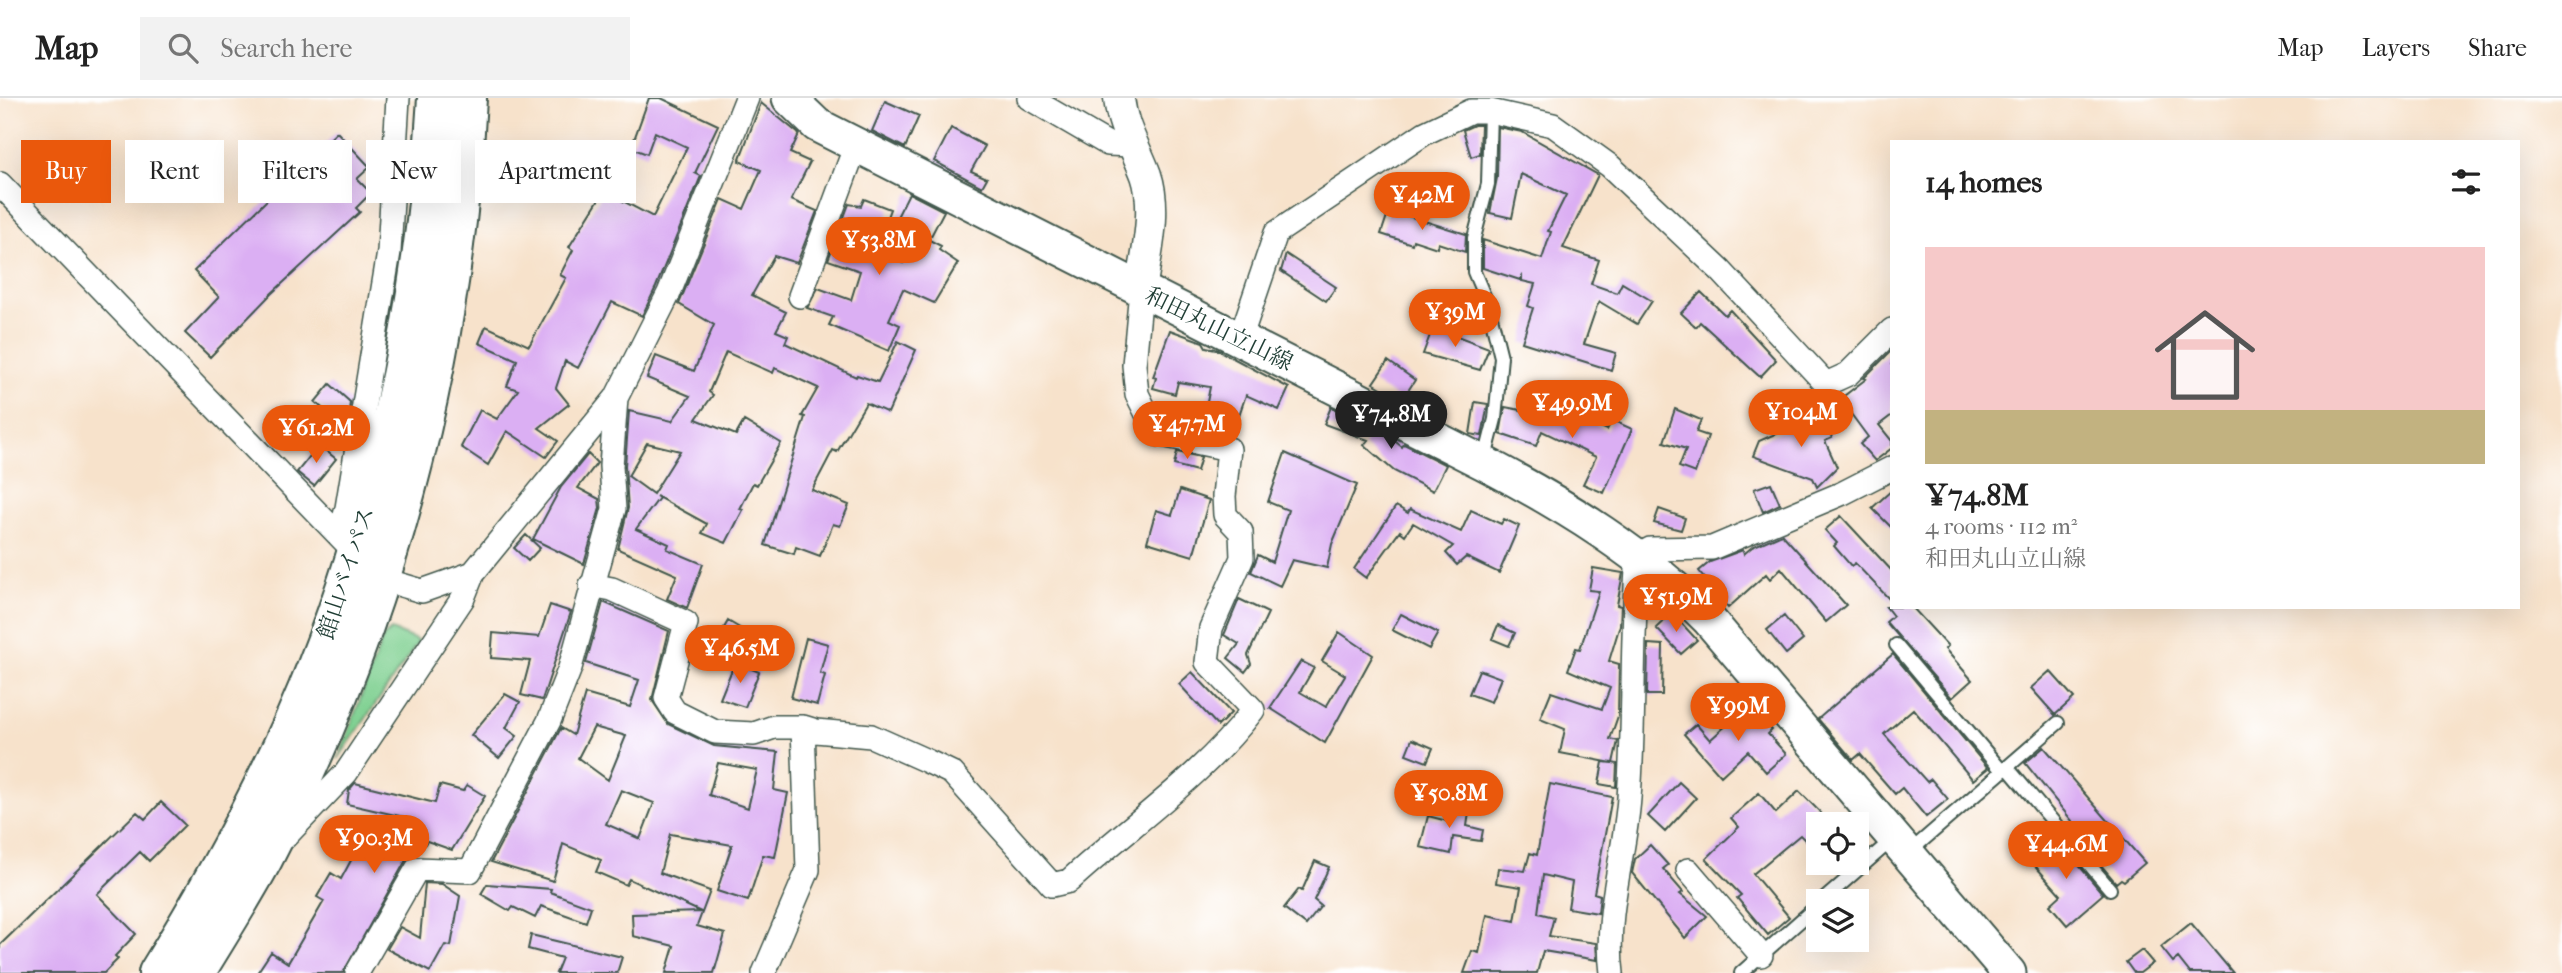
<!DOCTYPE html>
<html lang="en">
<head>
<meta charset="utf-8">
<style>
	body { margin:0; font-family:"IM FELL French Canon","Noto Serif JP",serif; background:#f2f2f2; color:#222; height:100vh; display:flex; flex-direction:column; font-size:26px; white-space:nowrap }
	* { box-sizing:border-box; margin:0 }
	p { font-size:23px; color:#767676 }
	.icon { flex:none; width:38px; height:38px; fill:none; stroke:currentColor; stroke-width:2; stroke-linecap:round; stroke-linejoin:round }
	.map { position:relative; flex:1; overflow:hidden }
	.side { position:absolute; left:1890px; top:42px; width:630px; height:469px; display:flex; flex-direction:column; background:#fff; border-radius:0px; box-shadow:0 7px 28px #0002 }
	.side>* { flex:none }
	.guide { position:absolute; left:21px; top:42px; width:665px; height:63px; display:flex; gap:14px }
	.tools { position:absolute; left:1806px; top:714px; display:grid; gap:14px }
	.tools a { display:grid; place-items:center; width:63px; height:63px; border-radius:0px; background:#fff; box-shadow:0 7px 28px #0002; font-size:35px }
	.price { position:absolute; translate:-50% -60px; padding:0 16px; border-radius:24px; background:#ea580c; color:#fff; font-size:23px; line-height:46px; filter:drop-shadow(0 2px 4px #0008) }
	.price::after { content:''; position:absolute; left:50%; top:42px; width:21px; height:16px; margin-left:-10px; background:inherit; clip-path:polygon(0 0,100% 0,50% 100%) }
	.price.current { background:#222; color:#fff }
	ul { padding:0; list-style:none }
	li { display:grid; align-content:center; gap:14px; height:371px; padding:0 35px }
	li+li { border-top:2px solid #e0e0e0 }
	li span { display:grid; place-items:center; height:217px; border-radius:0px; color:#555 }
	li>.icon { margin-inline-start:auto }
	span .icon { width:126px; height:126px; fill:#fffc; stroke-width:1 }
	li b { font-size:30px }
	h2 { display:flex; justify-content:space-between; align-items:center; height:84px; padding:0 35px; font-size:30px }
	.chip { padding:0 24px; border-radius:0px; background:#fff; box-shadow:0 7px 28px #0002; font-size:24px; line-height:63px }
	.chip.current { background:#ea580c; color:#fff }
	header { display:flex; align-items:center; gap:42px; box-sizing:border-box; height:98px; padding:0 35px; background:#fff; border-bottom:2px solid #e0e0e0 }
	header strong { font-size:33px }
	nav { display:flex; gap:38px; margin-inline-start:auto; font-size:24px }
	.search { width:490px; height:63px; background:#f2f2f2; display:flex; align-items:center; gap:18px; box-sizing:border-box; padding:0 24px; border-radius:0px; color:#767676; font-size:26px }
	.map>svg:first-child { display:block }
	.green { fill:#7fd091; stroke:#4f8662; stroke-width:2 }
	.building { fill:#dbaff3; fill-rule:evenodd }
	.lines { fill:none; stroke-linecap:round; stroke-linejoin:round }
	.service-casing { stroke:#3f564b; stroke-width:16 }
	.minor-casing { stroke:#3f564b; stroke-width:26 }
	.tertiary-casing { stroke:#3f564b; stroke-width:33 }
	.secondary-casing { stroke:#3f564b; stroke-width:37 }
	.trunk-casing { stroke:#3f564b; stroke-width:42 }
	.service { stroke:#fff; stroke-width:12 }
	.minor { stroke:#fff; stroke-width:23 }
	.tertiary { stroke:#fff; stroke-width:30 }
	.secondary { stroke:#fff; stroke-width:33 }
	.trunk { stroke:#fff; stroke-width:38 }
	.labels { text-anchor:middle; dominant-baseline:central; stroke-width:6; stroke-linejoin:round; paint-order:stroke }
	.street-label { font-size:23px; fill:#1f3d34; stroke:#fff }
</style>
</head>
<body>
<header>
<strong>Map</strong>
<div class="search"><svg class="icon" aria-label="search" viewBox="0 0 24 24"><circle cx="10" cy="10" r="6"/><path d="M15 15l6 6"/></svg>Search here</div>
<nav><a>Map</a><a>Layers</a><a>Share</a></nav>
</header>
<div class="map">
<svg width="2562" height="875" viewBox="0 0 2562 875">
	<rect width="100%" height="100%" fill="#fff"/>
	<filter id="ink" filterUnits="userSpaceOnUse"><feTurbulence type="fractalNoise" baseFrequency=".0143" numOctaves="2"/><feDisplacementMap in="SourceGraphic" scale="14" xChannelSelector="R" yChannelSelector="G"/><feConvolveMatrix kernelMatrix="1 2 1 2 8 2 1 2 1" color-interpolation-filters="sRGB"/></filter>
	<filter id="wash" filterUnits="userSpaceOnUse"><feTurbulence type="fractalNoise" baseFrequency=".00686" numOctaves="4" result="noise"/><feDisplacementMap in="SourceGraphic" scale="28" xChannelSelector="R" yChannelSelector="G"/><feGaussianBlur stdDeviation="1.57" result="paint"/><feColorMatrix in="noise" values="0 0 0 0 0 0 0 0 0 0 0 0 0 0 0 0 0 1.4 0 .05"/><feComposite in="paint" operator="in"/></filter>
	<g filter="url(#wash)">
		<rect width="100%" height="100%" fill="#f7e2cb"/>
		<path class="green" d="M391,532L419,543L338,661L383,539Z"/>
		<g id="blocks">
			<path class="building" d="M649,0H661L718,27L695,75L701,78L656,189L642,218L612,204L578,270L565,263L556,290L569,306L539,330L558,343L546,359L507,333L488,367L461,349L480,312L497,321L518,292L507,288L517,262L479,245L486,228L529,248L566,180L560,177L573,152L569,149L604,93L653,119L687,49L655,34L647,56L631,50Z
				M885,3L919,18L905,50L872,33Z
				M761,5L799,36L790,55L810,64L791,102L817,113L797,165L774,158L752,197L786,214L776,233L788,238L785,245L856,279L857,277L878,284L898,243L916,252L888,315L866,305L837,354L833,352L812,392L849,407L840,428L833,426L820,458L796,449L794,456L765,447L805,319L802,318L818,290L775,270L773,275L726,254L709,294L713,297L696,321L736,337L744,323L781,345L757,387L753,385L740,411L743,412L726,445L702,435L707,426L656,398L659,400L636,431L669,446L667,451L703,466L687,510L667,501L677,477L618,451L628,410L625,368L629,313L672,323L690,298L647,280L656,258L694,273L714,227L679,206L722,101L744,111L761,72L739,63ZM647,345L680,353L653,396L628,378Z
				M1474,27H1481L1480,56L1471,59L1463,32Z
				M1498,29L1522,34L1598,77L1563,150L1599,162L1591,186L1617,195L1622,185L1652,203L1637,226L1600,204L1597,208L1584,246L1616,255L1611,272L1522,244L1533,210L1528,208L1535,186L1522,183V179L1520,182L1483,170V142L1542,161L1551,134L1548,133L1566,97L1521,76L1512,120L1490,115L1497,80Z
				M951,30L985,48L971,73L987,80L982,89L934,63Z
				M337,34L370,69L357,81L371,95L356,110L360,114L271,196L210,259L185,235L219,199L194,173Z
				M909,95L944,113L931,138L896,121Z
				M864,101L890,111L874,154L903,165L918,136L941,148L939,152L958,165L934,205L903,191L889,222L900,227L889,253L829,227L833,219L807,210L818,190L851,202L860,173L828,162L849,106L861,108Z
				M1389,112L1466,136L1465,154L1438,145L1437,150L1413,142L1412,146L1381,136Z
				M1286,156L1336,189L1326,203L1281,173Z
				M1701,194L1725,217L1730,212L1776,262L1760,279L1700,224L1696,229L1681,215Z
				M1433,229L1489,250L1480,272L1423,256Z
				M1170,232L1203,244L1206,249L1216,251L1289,290L1279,312L1246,297L1238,320L1205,314L1210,289L1178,284L1175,296L1153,290L1156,280L1153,279Z
				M1892,252V317L1879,327L1892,343V350L1875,363L1860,346L1868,339L1840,301L1866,281L1864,280Z
				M1388,263L1415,282L1402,302L1373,285Z
				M330,286L350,304L349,313L339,324L315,304Z
				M1475,304L1488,306L1482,338L1470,336Z
				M1331,309L1390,339L1402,349L1404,346L1446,367L1433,393L1394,373L1364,347L1368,342L1324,326Z
				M1505,309L1595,326L1607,332L1612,322L1632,331L1604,395L1583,386L1596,359L1542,333L1536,348L1500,336Z
				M1675,311L1701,322L1696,334L1708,338L1695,375L1679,369L1686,351L1664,344Z
				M1823,315L1832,340L1825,343L1837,369L1817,389L1813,380L1753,358L1759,343Z
				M330,325L343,336L330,351L318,340Z
				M319,347L336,361L314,388L297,374Z
				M1177,354L1201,359L1197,373L1174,367Z
				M1285,355L1357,387L1332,446L1327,470L1292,462L1280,488L1251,474L1258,457L1272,464L1288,412L1268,404Z
				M588,356L597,365L578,390L599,401L600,410L584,466L533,441L561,389Z
				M1771,385L1780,406L1763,414L1754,391Z
				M1180,392L1209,402L1193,458L1147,444L1156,412L1172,417Z
				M1892,392V430L1872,410Z
				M1396,408L1408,415L1410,411L1461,434L1471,412L1501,426L1504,421L1519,428L1499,475L1466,459L1457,467L1446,455L1453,448L1413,425L1405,437L1400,433L1366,480L1354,471Z
				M1659,411L1685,420L1681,432L1654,425Z
				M1841,418L1892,473V504L1855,465L1851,468L1834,448L1837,445L1825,432Z
				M1782,436L1846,507L1826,524L1781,470L1770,481L1766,476L1728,510L1699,473L1710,464L1743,452L1744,456L1752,449Z
				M526,437L540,450L528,463L514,450Z
				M1593,470L1623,475L1617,507L1621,508L1620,527L1609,563L1619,566L1618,618L1610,641L1618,643L1613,665L1617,666L1616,689L1599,686L1603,664L1612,665L1560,655L1565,631L1540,621L1551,594L1602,611L1610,590L1568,572L1576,550L1580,551L1599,493L1589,492Z
				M1239,501L1268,515L1248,557L1251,566L1245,574L1228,560L1239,546L1224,537Z
				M603,504L669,533L652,602L668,626L714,648L778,654L774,692L788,695L775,759L763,757L748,803L717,793L732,747L670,736L660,775L710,793L697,828L725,836L714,875H666L674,848L633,838L632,816L701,814L629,781L626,787L596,774L601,762L563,746L553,783L491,764L561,630L573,637L585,596L630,609L639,582L586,565ZM594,629L626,638L608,682L578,660ZM718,665L757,672L748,710L709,697ZM621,692L654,705L640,741L606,726Z
				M550,507L571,514L542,602L521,597L530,563L491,560L493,535L539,539Z
				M1886,509H1912L1948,548L1945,551L1972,582L1952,600L1886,524L1893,518Z
				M1672,515L1697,542L1681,556L1656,530Z
				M1401,516L1438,535L1429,551L1392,532Z
				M1784,518L1803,542L1786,556L1767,532Z
				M728,523L758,541L746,561L716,544Z
				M1498,527L1515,535L1509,548L1492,541Z
				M1339,534L1373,557L1325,645L1270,610L1301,563L1314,570L1300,594L1326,609L1345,577L1322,563Z
				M806,540L828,546L820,575L825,577L817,607L791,600Z
				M1648,546L1663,547L1662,597H1647Z
				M1893,556L1988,670L1973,682L1913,611L1884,636L1927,684L1931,681L1948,701L1926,719L1902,690L1895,696L1860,656L1853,662L1818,621Z
				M735,564L759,574L745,609L720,601Z
				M1479,572L1501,580L1491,604L1469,596Z
				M2050,573L2074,600L2055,617L2031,590Z
				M1192,574L1231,615L1218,628L1179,586Z
				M505,596L520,604L506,630L517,638L499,660L471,637Z
				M1749,607L1772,632L1768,636L1786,656L1766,674L1748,653L1721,678L1684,636L1696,626L1710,642Z
				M1412,641L1433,650L1427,664L1406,656Z
				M2044,649L2145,765L2124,783L2121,781L2116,785L2068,728L2073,724L2025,665Z
				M1679,684L1696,700L1665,734L1648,718Z
				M355,685L435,705L440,687L463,693L467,687L485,698L452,752L427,743L423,749L415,746L343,875H257L271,854L288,865L324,803L317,799L331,775L341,781L356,753L351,751L357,738L392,752L404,719L347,706L349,692Z
				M1550,686L1612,699L1594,795L1600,797L1598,815L1568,810L1572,784L1543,777L1538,815L1554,819L1549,838L1596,845L1597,862L1543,853L1537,875H1464L1472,853L1479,855L1487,817L1515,823L1521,789L1496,785L1498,770L1525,773L1530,755L1537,757Z
				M1799,693L1821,715L1817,720L1818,739L1810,747L1800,737L1753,776L1789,819L1768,837L1737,800L1741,797L1706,761L1739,729L1731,720L1759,695L1776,715Z
				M161,704L185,727L149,763L140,754L97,796L136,836L115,858L118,861L104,875H0V847L137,714L145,721Z
				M1449,705L1470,708L1467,728L1483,732L1481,743L1453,739L1451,756L1420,749L1428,718L1447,723Z
				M2055,739L2103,796L2067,827L2050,807L2061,797L2029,761Z
				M1650,747L1668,767L1663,771L1683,794L1680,796L1707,818L1685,840L1632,775L1635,761Z
				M1315,763L1329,769L1314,802L1321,808L1306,827L1284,810L1299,791L1302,793Z
				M425,785L442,786L460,798L451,848L445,847L430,874L387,851L400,829L420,840Z
				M487,786L551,791L550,794L591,809L586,824L541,808L535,820L513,809L510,813L481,796Z
				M2191,825L2233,875H2190L2178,860L2173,864L2161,849Z
				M531,837L622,859L617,875H556L562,860L528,851Z
				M2142,852L2153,865L2140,875H2134L2126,864Z"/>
		</g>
	</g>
	<g filter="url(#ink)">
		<use href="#blocks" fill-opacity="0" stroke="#3f564b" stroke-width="2"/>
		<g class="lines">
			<g class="service-casing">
				<path id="service" d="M1484,364L1495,321L1501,259L1488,207L1474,174V140L1488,86L1490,13
					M1896,547L2002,673
					M2007,669L2110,791
					M1907,756L2058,625
					M1822,803L1893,741
					M1741,875L1818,807"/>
			</g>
			<g class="minor-casing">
				<path id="minor" d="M1029,0L1108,46L1131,47
					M0,86L381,481L422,493L473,475L616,300L669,195L747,0
					M800,198L856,47
					M1240,241L1276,135L1425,35L1471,13H1490L1553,27L1610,68L1721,173L1826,286L1848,276L1892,232
					M340,437L347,410L389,154L398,0
					M591,487L612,491L686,525L666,600L675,614L715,634L754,636L774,629H803L816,633L871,638L927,663L952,675L1052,787L1069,783C1131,726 1202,679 1253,612L1207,564L1211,530L1242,460L1241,434L1225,417L1224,398L1229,351L1157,336L1137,296L1134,267L1141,192
					M285,739L346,675L463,500L473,475
					M1688,772L1761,857
					M357,875L417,771L470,773L549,623L570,570L614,411L611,368L616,300
					M764,875L808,772L803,629
					M1612,875C1604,816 1625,758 1629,700C1635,620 1631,539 1638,459L1650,451L1712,450L1843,395L1892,370"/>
			</g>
			<g class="tertiary-casing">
				<path id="tertiary" d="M1119,0C1122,29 1136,50 1146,77C1158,112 1146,157 1141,192"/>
			</g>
			<g class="secondary-casing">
				<path id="secondary" d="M789,0L817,27L1484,365C1566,408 1643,455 1709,522L2009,875"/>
			</g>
			<g class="trunk-casing">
				<path id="trunk" d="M158,875C209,793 256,707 296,618C379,430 425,205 437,0
					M195,875C218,837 242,800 263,761C386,525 454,265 467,0"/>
			</g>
			<use href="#service" class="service"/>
			<use href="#minor" class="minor"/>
			<use href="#tertiary" class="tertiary"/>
			<use href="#secondary" class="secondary"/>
			<use href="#trunk" class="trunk"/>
		</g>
	</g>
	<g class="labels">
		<g class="street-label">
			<text transform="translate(1219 231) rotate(26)">和田丸山立山線</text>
			<text transform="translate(346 475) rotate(-72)">館山バイパス</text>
		</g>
	</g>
</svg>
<div class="tools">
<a><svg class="icon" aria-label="locate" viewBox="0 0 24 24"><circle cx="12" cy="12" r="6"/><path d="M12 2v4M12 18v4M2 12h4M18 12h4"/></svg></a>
<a><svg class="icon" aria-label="layers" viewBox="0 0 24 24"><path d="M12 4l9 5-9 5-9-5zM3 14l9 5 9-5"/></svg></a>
</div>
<b class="price" style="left:1422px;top:134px">¥42M</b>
<b class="price" style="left:879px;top:179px">¥53.8M</b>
<b class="price" style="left:1455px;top:251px">¥39M</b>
<b class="price" style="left:1572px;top:342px">¥49.9M</b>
<b class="price" style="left:1801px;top:351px">¥104M</b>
<b class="price current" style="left:1391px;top:353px">¥74.8M</b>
<b class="price" style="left:1187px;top:363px">¥47.7M</b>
<b class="price" style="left:316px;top:367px">¥61.2M</b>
<b class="price" style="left:1676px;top:536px">¥51.9M</b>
<b class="price" style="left:740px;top:587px">¥46.5M</b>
<b class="price" style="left:1738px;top:645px">¥99M</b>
<b class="price" style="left:1449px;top:732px">¥50.8M</b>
<b class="price" style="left:374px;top:777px">¥90.3M</b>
<b class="price" style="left:2066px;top:783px">¥44.6M</b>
<div class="guide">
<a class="chip current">Buy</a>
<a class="chip">Rent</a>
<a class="chip">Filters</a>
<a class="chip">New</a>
<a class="chip">Apartment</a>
</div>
<section class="side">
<h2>14 homes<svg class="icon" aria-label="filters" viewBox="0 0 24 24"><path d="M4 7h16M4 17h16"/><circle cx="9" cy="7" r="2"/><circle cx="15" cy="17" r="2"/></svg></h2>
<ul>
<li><span style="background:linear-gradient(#f6c9c9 75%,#c2b280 0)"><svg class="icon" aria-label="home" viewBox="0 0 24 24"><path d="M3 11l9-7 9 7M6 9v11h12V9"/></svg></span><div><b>¥74.8M</b><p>4 rooms · 112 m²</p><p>和田丸山立山線</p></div></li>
</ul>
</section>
</div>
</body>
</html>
